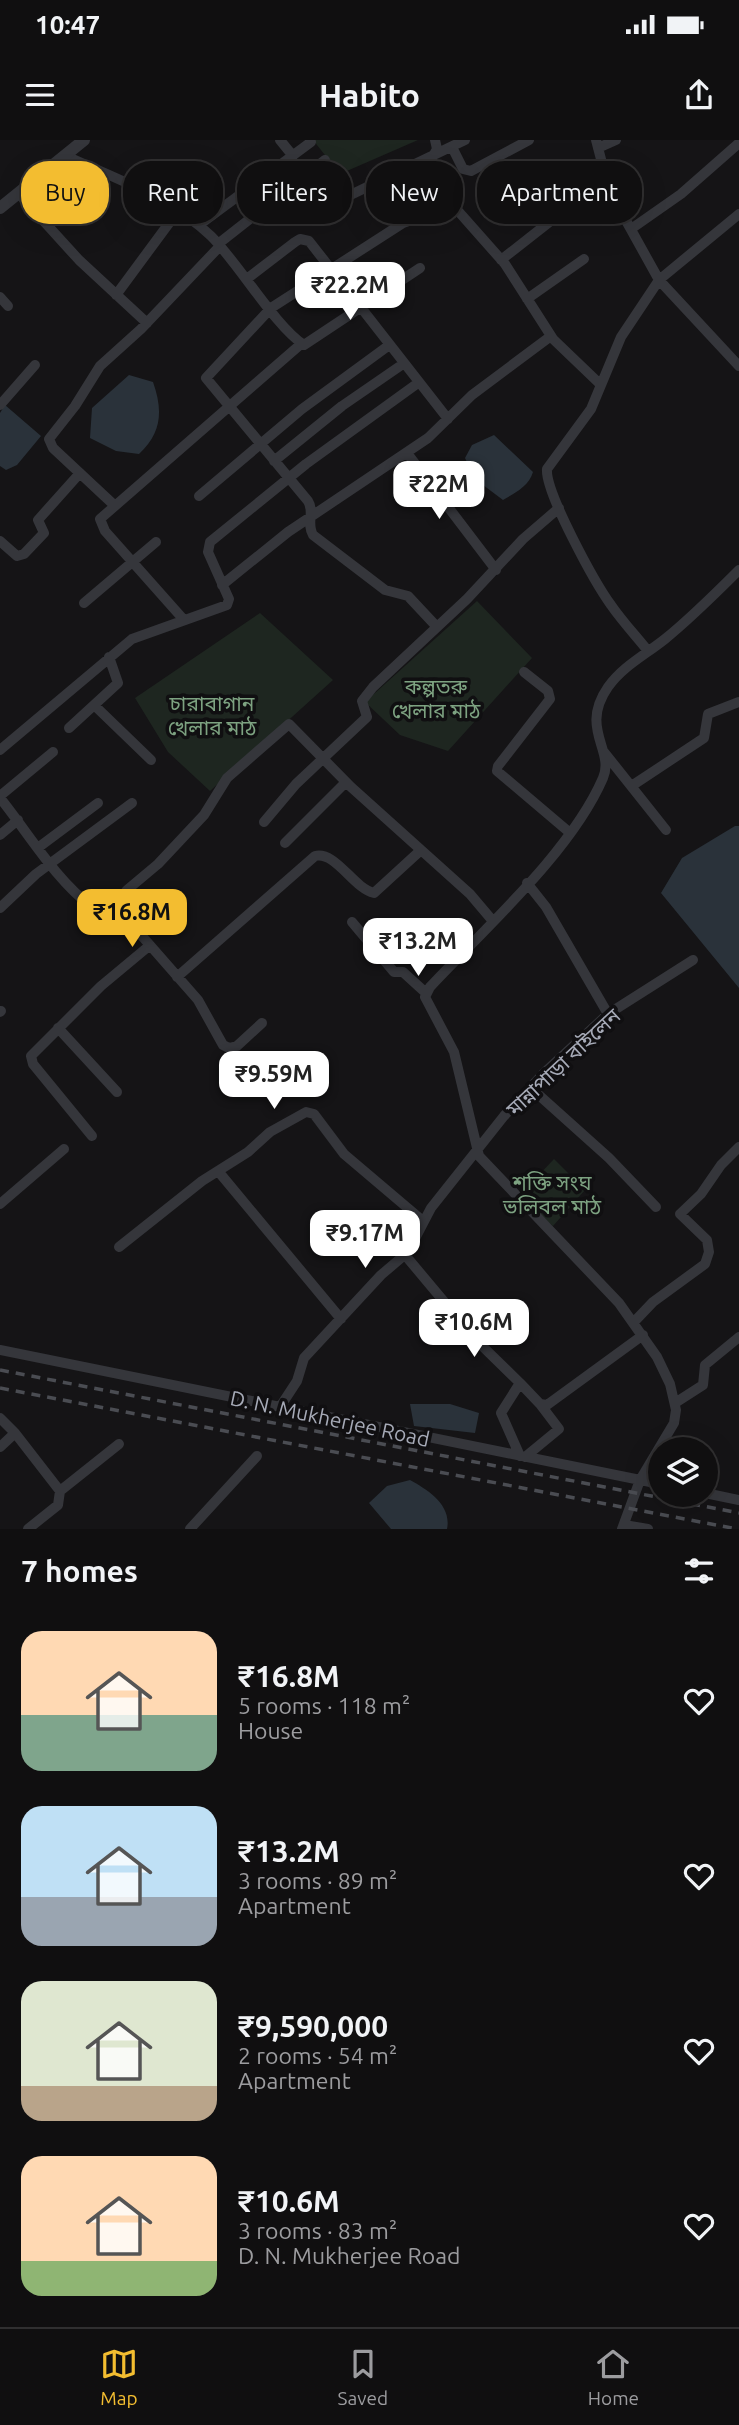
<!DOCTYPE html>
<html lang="en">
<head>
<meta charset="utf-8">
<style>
	body { margin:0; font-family:Ubuntu,"Noto Sans Bengali",sans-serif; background:#1e1d1e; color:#f1f3f6; height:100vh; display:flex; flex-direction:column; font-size:26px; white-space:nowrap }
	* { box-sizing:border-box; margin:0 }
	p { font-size:23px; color:#9c9c9f }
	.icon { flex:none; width:38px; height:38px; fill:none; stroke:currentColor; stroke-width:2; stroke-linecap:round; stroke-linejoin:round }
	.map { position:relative; height:1389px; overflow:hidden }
	.details { display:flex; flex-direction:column; background:#100f10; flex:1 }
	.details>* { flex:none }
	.guide { position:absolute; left:21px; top:21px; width:698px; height:63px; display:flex; gap:14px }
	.fabs { position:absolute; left:648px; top:1297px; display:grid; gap:14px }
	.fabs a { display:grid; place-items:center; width:70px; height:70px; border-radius:50%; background:#100f10; box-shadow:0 7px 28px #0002,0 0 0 2px #302f30; font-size:35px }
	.price { position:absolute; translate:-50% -60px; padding:0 16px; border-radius:14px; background:#fff; color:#222; font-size:23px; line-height:46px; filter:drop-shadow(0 2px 4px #0008) }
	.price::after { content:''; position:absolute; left:50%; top:42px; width:21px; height:16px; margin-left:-10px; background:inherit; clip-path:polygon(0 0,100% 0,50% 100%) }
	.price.current { background:#f3bd30; color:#111 }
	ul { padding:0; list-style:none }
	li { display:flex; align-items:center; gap:21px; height:175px; padding:0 21px }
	li span { display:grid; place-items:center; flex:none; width:196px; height:140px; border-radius:21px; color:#555 }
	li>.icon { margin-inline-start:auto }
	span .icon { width:84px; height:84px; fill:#fffc; stroke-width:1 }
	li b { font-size:30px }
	h2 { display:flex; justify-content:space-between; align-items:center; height:84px; padding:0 21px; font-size:30px }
	.pill { padding:0 24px; border-radius:28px; background:#100f10; box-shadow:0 7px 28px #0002,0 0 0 2px #302f30; font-size:24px; line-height:63px }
	.pill.current { background:#f3bd30; color:#111 }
	.status { display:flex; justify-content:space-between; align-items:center; height:49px; padding:0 35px; background:#100f10; direction:ltr }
	.status svg { height:19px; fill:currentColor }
	header { display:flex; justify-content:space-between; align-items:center; height:91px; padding:0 21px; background:#100f10; font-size:32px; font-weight:600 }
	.tabs { display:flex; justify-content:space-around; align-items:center; height:98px; border-top:2px solid #302f30; background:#100f10; font-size:19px; color:#9c9c9f }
	.tabs a { display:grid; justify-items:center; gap:4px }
	.tabs .current { color:#f3bd30 }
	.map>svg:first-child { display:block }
	.green { fill:#1e2620 }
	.water { fill:#2a323a }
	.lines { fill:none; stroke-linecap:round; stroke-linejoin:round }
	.minor { stroke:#35363b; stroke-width:10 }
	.tertiary { stroke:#35363b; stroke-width:12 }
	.rail { stroke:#4a4c52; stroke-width:3.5; stroke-dasharray:9 7; stroke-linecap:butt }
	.labels { text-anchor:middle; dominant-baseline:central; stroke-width:7; stroke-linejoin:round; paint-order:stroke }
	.park-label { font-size:21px; fill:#7da281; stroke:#100f11 }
	.street-label { font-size:21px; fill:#a6aab7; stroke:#100f11 }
</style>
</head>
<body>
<div class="status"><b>10:47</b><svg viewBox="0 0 49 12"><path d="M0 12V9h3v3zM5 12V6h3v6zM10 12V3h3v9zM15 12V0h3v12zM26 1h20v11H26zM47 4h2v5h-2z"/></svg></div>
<header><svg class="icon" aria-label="menu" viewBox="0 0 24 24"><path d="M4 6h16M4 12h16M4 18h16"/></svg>Habito<svg class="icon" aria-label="share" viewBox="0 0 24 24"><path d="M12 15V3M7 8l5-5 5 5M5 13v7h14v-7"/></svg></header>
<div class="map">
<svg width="739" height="1389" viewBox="0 0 739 1389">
	<rect width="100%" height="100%" fill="#151416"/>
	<path class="green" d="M313,0H418L340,34Z
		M477,461L532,518L448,611L400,595L365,562Z
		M260,473L333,540L210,651L168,612L135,558Z
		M554,1019L585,1050L553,1086L517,1058Z"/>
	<path class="water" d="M129,235L153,242C163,270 162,293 139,314L116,311L90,298L92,268Z
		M5,265L41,296L17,325L6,330L0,326V273Z
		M494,295L533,332C529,346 515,353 503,360L475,339L465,318L472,305Z
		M735,686H739V848L661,753L682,718Z
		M410,1264H450L479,1273L475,1293L414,1286Z
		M410,1340C428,1350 452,1365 447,1389H391L369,1363L387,1346Z"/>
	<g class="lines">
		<path class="minor" d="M280,0L293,16
			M435,0L437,9L426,29L428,37L505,124L553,199L601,245
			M596,0L609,50L659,140L739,226
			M452,7L463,29L471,31L529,0
			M598,8L616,0
			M66,16C114,38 172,58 211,96C239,124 275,186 304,205L420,128
			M19,54L79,120L147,183
			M340,60L465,0
			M199,85L311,2
			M631,89L681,54L739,3
			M218,104L325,20
			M501,120L557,76L609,50
			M248,138L295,102L300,99L309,101L448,279
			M116,155L178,71
			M0,157L8,166
			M527,159L584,119
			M0,265L35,225
			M407,313L496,430
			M274,321L342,266L403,224
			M199,356L302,269L388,206
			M114,365L53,308L49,299L75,266L100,226L141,189L220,106
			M0,401L17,416L24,414L44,393L38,380L80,333
			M222,445L288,392L428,298L472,255L551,196
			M84,463L156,402
			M184,480L105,391L100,379L301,204
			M437,487L408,456L385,450L313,395C306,383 315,372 308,361L206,238L271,168L403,83L453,65
			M648,511C636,496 622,481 611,465C595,443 545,352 547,329L591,269L621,197L659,140L739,74
			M524,532L548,551L550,559L498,626L497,631L569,692
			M94,565L151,620
			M69,588L118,543L109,517
			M0,610L132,499L227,465L229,459L208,412L210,402L306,324L418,243
			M604,612L666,690
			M633,645L704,598L708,574L739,562
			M0,656L53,612
			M0,658C29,694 55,739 92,767C103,775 115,769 127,779L198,860L223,905L229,908L237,906L262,883
			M264,682L296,644L367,577L362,561L373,547L467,459L523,399L559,368
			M0,695L18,680
			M285,703L346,642
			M39,707L98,663
			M527,743L546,767L608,874
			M0,768L36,734L132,663
			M112,771L127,750L158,724L204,675L227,638L289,584L351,647L470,754L492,780
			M352,782L394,832H403L426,853
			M177,837L315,716C336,711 353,748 374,753L421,710
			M0,872L1,871
			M58,888L117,952
			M531,948L609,1018L656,1067
			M92,996L33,924L31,916L101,846L149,806
			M218,1031L341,1179
			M0,1064L64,1009
			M119,1107L202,1041L248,1012L270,992L306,972L314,974L344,1014L423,1081
			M405,1115L477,1201L520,1243L501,1273L520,1316
			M633,1183L653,1162L705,1124L709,1112L707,1100L680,1074L701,1054L721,1025L739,1007
			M0,1210L660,1344
			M520,1243L540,1264L547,1265L643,1195
			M675,1263L703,1245L705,1225L739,1197
			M280,1267L297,1241L304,1218L381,1135L408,1112L431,1068L504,976L544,933L608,874L693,820
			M0,1278L15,1293L0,1307
			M15,1293L60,1351
			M525,1317L559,1289L540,1264
			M705,1353L739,1360
			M624,1385L648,1389
			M28,1389L58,1365L60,1351L119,1304
			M190,1389L257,1316
			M622,1389L640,1340L674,1283L676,1270L670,1244L657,1217L619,1163L479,1016L454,912L425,857L430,847C485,788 571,712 603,638C615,610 579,589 608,547C623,526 645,515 665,499C691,478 715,454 739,430"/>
		<path class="tertiary" d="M0,68L84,0"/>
		<path class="rail" d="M0,1230L739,1373
			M0,1248L737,1389"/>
	</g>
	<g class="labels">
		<g class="park-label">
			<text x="436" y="546">কল্পতরু<tspan x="436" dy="24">খেলার মাঠ</tspan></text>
			<text x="212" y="563">চারাবাগান<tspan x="212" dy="24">খেলার মাঠ</tspan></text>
			<text x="552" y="1042">শক্তি সংঘ<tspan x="552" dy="24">ভলিবল মাঠ</tspan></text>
		</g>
		<g class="street-label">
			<text transform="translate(563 922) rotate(-43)">মান্নাপাড়া বাইলেন</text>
			<text transform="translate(330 1278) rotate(12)">D. N. Mukherjee Road</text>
		</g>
	</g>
</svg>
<div class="fabs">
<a><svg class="icon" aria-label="layers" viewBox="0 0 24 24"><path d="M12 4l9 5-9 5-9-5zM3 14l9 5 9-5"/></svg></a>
</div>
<b class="price" style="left:350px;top:182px">₹22.2M</b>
<b class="price" style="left:439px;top:381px">₹22M</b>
<b class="price current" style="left:132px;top:809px">₹16.8M</b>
<b class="price" style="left:418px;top:838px">₹13.2M</b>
<b class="price" style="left:274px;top:971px">₹9.59M</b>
<b class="price" style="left:365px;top:1130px">₹9.17M</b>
<b class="price" style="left:474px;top:1219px">₹10.6M</b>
<div class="guide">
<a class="pill current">Buy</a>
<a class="pill">Rent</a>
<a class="pill">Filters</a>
<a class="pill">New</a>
<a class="pill">Apartment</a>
</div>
</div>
<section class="details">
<h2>7 homes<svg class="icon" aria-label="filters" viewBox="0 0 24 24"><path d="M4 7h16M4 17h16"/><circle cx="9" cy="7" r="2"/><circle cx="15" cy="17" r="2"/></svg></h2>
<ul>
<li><span style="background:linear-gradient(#ffd9b3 60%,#7fa58c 0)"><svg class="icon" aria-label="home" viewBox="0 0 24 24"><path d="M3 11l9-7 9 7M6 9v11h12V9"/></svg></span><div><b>₹16.8M</b><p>5 rooms · 118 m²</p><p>House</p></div><svg class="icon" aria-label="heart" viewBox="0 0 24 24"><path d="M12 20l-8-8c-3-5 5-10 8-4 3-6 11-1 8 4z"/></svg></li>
<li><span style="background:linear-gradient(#bfe0f5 65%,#9aa5b1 0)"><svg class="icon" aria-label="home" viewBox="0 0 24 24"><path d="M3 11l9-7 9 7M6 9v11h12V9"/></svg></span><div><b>₹13.2M</b><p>3 rooms · 89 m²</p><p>Apartment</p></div><svg class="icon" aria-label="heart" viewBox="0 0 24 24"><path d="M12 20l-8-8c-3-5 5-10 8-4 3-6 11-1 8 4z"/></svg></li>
<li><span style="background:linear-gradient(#dfe7d0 75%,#b9a48a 0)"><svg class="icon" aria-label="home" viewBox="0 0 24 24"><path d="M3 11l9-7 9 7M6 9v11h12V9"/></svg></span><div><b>₹9,590,000</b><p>2 rooms · 54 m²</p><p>Apartment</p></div><svg class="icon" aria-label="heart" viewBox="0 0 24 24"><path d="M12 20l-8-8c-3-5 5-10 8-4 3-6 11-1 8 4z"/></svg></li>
<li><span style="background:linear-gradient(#ffd9b3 75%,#8fb573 0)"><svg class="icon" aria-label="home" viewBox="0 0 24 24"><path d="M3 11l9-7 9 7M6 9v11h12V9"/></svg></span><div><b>₹10.6M</b><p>3 rooms · 83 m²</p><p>D. N. Mukherjee Road</p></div><svg class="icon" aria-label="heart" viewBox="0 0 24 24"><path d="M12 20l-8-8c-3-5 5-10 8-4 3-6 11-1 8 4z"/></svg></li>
</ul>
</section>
<nav class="tabs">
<a class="current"><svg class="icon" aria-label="map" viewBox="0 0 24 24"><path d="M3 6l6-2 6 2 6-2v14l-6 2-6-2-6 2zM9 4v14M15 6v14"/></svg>Map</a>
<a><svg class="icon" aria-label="saved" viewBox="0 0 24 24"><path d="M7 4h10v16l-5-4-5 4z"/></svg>Saved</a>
<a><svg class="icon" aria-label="home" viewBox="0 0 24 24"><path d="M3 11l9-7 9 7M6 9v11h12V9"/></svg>Home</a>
</nav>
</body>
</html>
